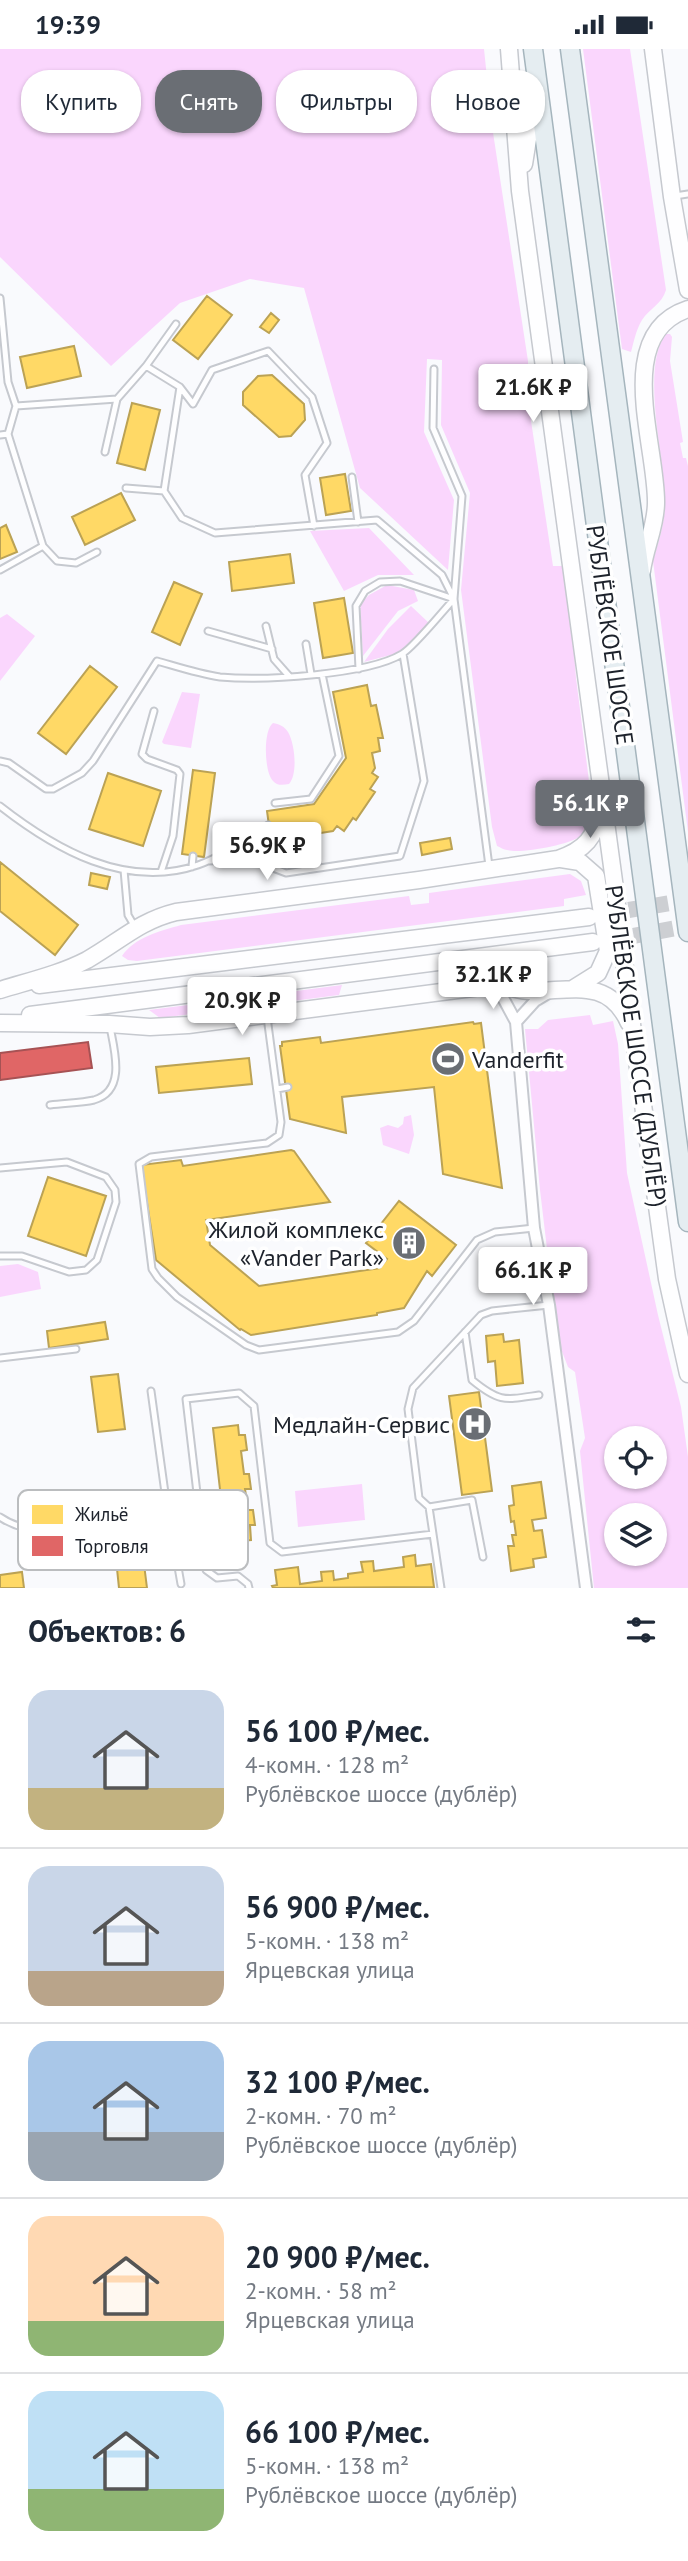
<!DOCTYPE html>
<html lang="ru">
<head>
<meta charset="utf-8">
<style>
	body { margin:0; font-family:"PT Sans",sans-serif; background:#f2f2f3; color:#1f2937; height:100vh; display:flex; flex-direction:column; font-size:26px; white-space:nowrap }
	* { box-sizing:border-box; margin:0 }
	p { font-size:23px; color:#747a83 }
	.icon { flex:none; width:38px; height:38px; fill:none; stroke:currentColor; stroke-width:2; stroke-linecap:round; stroke-linejoin:round }
	.map { position:relative; height:1539px; overflow:hidden }
	.panel { display:flex; flex-direction:column; background:#fff; flex:1 }
	.panel>* { flex:none }
	.banner { position:absolute; left:21px; top:21px; width:648px; height:63px; display:flex; gap:14px }
	.buttons { position:absolute; left:604px; top:1377px; display:grid; gap:14px }
	.buttons a { display:grid; place-items:center; width:63px; height:63px; border-radius:50%; background:#fff; box-shadow:0 2px 5px #0004; font-size:35px }
	.price { position:absolute; translate:-50% -60px; padding:0 16px; border-radius:7px; background:#fff; color:#222; font-size:23px; line-height:46px; filter:drop-shadow(0 2px 4px #0008) }
	.price::after { content:''; position:absolute; left:50%; top:42px; width:21px; height:16px; margin-left:-10px; background:inherit; clip-path:polygon(0 0,100% 0,50% 100%) }
	.price.on { background:#6a6e74; color:#fff }
	ul { padding:0; list-style:none }
	li { display:flex; align-items:center; gap:21px; height:175px; padding:0 28px }
	li+li { border-top:2px solid #e0e1e3 }
	li span { display:grid; place-items:center; flex:none; width:196px; height:140px; border-radius:21px; color:#555 }
	li>.icon { margin-inline-start:auto }
	span .icon { width:84px; height:84px; fill:#fffc; stroke-width:1 }
	li b { font-size:30px }
	h2 { display:flex; justify-content:space-between; align-items:center; height:84px; padding:0 28px; font-size:30px }
	.chip { padding:0 24px; border-radius:28px; background:#fff; box-shadow:0 2px 5px #0004; font-size:24px; line-height:63px }
	.chip.on { background:#6a6e74; color:#fff }
	.status { display:flex; justify-content:space-between; align-items:center; height:49px; padding:0 35px; background:#fff; direction:ltr }
	.status svg { height:19px; fill:currentColor }
	.map>svg:first-child { display:block }
	.green { fill:#fad6fd; fill-rule:evenodd }
	.homes { fill:#ffd966; stroke:#bba254; stroke-width:2 }
	.shops { fill:#e06666; stroke:#a65254; stroke-width:2 }
	.lines { fill:none; stroke-linecap:round; stroke-linejoin:round }
	.secondary-tunnel { stroke:#cdcfd3; stroke-width:16; stroke-dasharray:16 8; stroke-linecap:butt }
	.lane-casing { stroke:#c6c9cf; stroke-width:9 }
	.street-casing { stroke:#c6c9cf; stroke-width:14 }
	.secondary-casing { stroke:#c6c9cf; stroke-width:19 }
	.primary-casing { stroke:#a5b5bd; stroke-width:21 }
	.lane { stroke:#fefeff; stroke-width:5 }
	.street { stroke:#fefeff; stroke-width:10 }
	.secondary { stroke:#fefeff; stroke-width:16 }
	.primary { stroke:#e5edf1; stroke-width:18 }
	.labels { text-anchor:middle; dominant-baseline:central; stroke-width:7; stroke-linejoin:round; paint-order:stroke }
	.street-label { font-size:24px; fill:#1d222b; stroke:#fff }
	.poi-label { font-size:24px; fill:#1d222b; stroke:#fff; text-anchor:end }
	.key { fill:#fff; stroke:#bbbdbf; stroke-width:2 }
	.key-label { font-size:19px; fill:#1d222b }
</style>
</head>
<body>
<div class="status"><b>19:39</b><svg viewBox="0 0 49 12"><path d="M0 12V9h3v3zM5 12V6h3v6zM10 12V3h3v9zM15 12V0h3v12zM26 1h20v11H26zM47 4h2v5h-2z"/></svg></div>
<div class="map">
<svg width="688" height="1539" viewBox="0 0 688 1539">
	<rect width="100%" height="100%" fill="#f9fafd"/>
	<path class="green" d="M0,0H484L492,77L528,312V352L553,517H567L576,629L593,764C590,774 587,781 579,788C568,796 520,805 507,801C504,801 500,798 497,797L492,778L461,541L470,444L441,376L442,311L427,310L424,383L454,451L448,521L360,439L304,239L250,230L180,254L111,317L0,208Z
		M583,0H630L666,241C662,255 650,259 642,271C636,281 634,292 631,303L622,300Z
		M666,285H670L672,288L670,312L683,393L680,394L683,409H686L688,417V783L653,512C659,491 665,474 665,453C665,413 640,318 666,285Z
		M369,479L414,526H378L344,542L310,482Z
		M387,536L414,541L418,552L398,562L363,607L360,555L369,546Z
		M411,557L429,574L402,603L364,613L388,580Z
		M7,565L35,587L0,632V569Z
		M182,643L200,645L191,699L164,695L162,693Z
		M273,674C279,675 284,677 288,683C295,695 298,725 289,735C283,736 277,737 273,732C264,723 263,681 273,674Z
		M570,825L581,832L586,846L564,850V857L137,912L128,911L122,907C135,888 160,882 181,876L409,847L411,856L429,854V844Z
		M342,936L339,946L160,969L149,961Z
		M590,966L593,976L613,972L618,995L627,1124L658,1266L681,1358L688,1408V1539H594L580,1402L585,1389L575,1323L568,1318L558,1292L540,1141L525,980H538L548,971ZM616,1390H654V1428H616ZM616,1466H654V1505H616Z
		M411,1066L414,1086L409,1105L383,1096L380,1079L388,1076L398,1079L403,1075L404,1068Z
		M18,1215L38,1223L41,1240L0,1248V1217Z
		M362,1435L365,1471L298,1478L295,1442Z"/>
	<path class="homes" d="M207,247L232,266L198,310L173,291Z
		M271,264L279,271L269,284L260,278Z
		M74,297L81,327L27,339L20,308Z
		M272,326L304,355L305,371L291,387L279,388L243,356V343L258,327Z
		M132,354L160,361L145,421L117,414Z
		M345,425L351,462L326,466L320,429Z
		M121,444L135,471L85,496L72,468Z
		M6,476L17,503L0,510V479Z
		M290,505L294,534L232,542L229,513Z
		M174,533L202,545L180,596L152,583Z
		M344,549L353,604L323,609L314,554Z
		M90,617L117,638L66,705L38,684Z
		M367,636L371,657L376,656L383,689H378L380,702L372,704L375,719L372,724L378,728L370,740L375,743L356,771L353,769L344,782L337,777L333,782L308,786L309,790L283,794L282,790L271,791L267,762L314,755L346,709L333,643Z
		M193,721L215,724L204,808L182,805Z
		M108,724L161,742L143,797L89,780Z
		M450,789L452,800L422,806L420,794Z
		M0,813L78,876L55,906L0,862Z
		M91,824L110,828L107,840L89,836Z
		M473,973L474,975L481,974L502,1139L443,1125L434,1038L342,1048L346,1084L290,1070L280,997H282V993L320,988L321,994Z
		M249,1009L252,1035L159,1044L156,1018Z
		M291,1101L294,1102L330,1153L206,1171L210,1196L259,1237L380,1219L387,1210L366,1194L399,1152L456,1196L432,1227L427,1222L404,1259L377,1264V1266L251,1286L241,1280L240,1281L156,1211L141,1116L181,1111L183,1117Z
		M48,1128L106,1147L86,1207L28,1187Z
		M105,1273L108,1290L49,1299L47,1282Z
		M503,1285L504,1293L519,1291L523,1334L497,1337L495,1312L488,1313L486,1287Z
		M118,1325L125,1380L98,1383L91,1328Z
		M479,1343L492,1442L462,1446L449,1347Z
		M238,1376L239,1386H245L247,1401L241,1402L244,1425H249L251,1440H245L248,1461H253L255,1476H250L251,1491L226,1493L213,1379Z
		M541,1433L546,1469L532,1471L534,1482L542,1481L546,1508L533,1510L534,1518L511,1522L508,1497H514L512,1486H516L514,1472L511,1473L509,1457L514,1456L512,1437Z
		M415,1506L416,1517L431,1515L434,1538L273,1539L272,1537L277,1536L275,1521L298,1518L300,1535L322,1532L321,1523L333,1522L334,1531L348,1529V1525L363,1523L361,1513L373,1512L374,1522L404,1518L403,1508Z
		M143,1507L147,1539H119L116,1510Z
		M22,1523L24,1539H0V1526Z"/>
	<path class="shops" d="M88,993L92,1019L0,1031V1004Z"/>
	<g class="lines">
		<path class="secondary-tunnel" d="M605,865L688,851
			M610,891L688,877"/>
		<g class="lane-casing">
			<path id="lane" d="M675,147L688,145
				M0,249L8,333L16,357L117,350L146,317L180,338L164,442L182,469L215,484L377,471L442,526L454,550
				M146,317L176,275
				M434,320L433,379L462,447L454,550L489,817
				M180,338L193,355L212,321L268,302L312,348L327,394L305,426L314,477
				M8,385L16,357
				M0,386L8,385L43,497L57,512L76,514L97,503
				M105,403L117,350
				M352,428L358,473
				M126,439L164,442
				M0,521L43,497
				M266,577L274,610L289,627
				M208,582L272,600
				M306,595L311,625
				M359,620L356,557L365,542L380,533L400,532L454,550
				M154,662L142,705L147,710L177,721L180,725L173,787L161,823
				M0,712L9,714L46,740H53L82,724L93,712L157,612C178,618 199,625 220,628C262,632 367,626 402,605C414,598 442,563 454,550
				M275,754L311,750L339,707L322,625
				M0,757C55,800 126,841 198,816C223,807 246,790 268,776
				M209,812L249,810L286,824L400,807L424,732L403,605
				M192,818L193,807
				M124,821L128,866L135,878
				M267,968L281,1073L279,1086L267,1094L151,1108L139,1115L152,1220L158,1229L177,1248L246,1296L259,1301L398,1283L414,1272L477,1191L495,1183L534,1179
				M277,1040L288,1038
				M50,1056C65,1054 81,1054 94,1051C127,1042 114,1000 110,978
				M0,1119L67,1113L106,1128L115,1141L116,1153L97,1211L86,1221L69,1223L22,1207H0
				M465,1283L472,1331C500,1354 505,1351 539,1346
				M0,1309L76,1300
				M151,1342L165,1444L181,1535
				M429,1458L441,1539
				M0,1468C38,1494 98,1478 136,1459C146,1454 155,1448 165,1444
				M483,1508L472,1451L429,1458L419,1449L408,1360L413,1339L481,1266L492,1262L549,1256
				M249,1539L248,1535L238,1527L217,1529L206,1521L186,1350L239,1344L254,1357L270,1494L282,1503L433,1485"/>
		</g>
		<g class="street-casing">
			<path id="street" d="M488,939L502,947L516,973L534,1179L549,1256L586,1539
				M516,973L535,952L550,943"/>
		</g>
		<g class="secondary-casing">
			<path id="secondary" d="M509,0L520,142L614,832L633,983L667,1230L688,1325
				M653,0L672,148L688,241
				M524,115L536,40
				M642,522C645,499 656,477 656,454C657,396 612,285 688,260
				M561,810L580,813L596,827L608,902L598,924L574,939
				M39,936L589,868
				M0,941C29,932 60,925 87,911C119,893 139,872 176,863L419,831L558,810C585,801 596,788 600,761
				M30,966L593,893
				M0,974L109,975L150,978L188,976L480,938C487,938 494,937 502,937C511,938 519,942 529,942C569,943 608,927 629,974"/>
		</g>
		<g class="primary-casing">
			<path id="primary" d="M533,0L688,1173
				M570,0L688,883"/>
		</g>
		<use href="#lane" class="lane"/>
		<use href="#street" class="street"/>
		<use href="#secondary" class="secondary"/>
		<use href="#primary" class="primary"/>
	</g>
	<defs>
		<g id="stadium-disc" transform="scale(1.75)"><circle r="9.5" fill="#6a6e74" stroke="#fff"/><path d="M0-5a6.5 5 0 1 0 0 10a6.5 5 0 1 0 0-10ZM-3.5-1.8h7v3.6h-7Z" fill="#fff"/></g>
		<g id="building-disc" transform="scale(1.75)"><circle r="9.5" fill="#6a6e74" stroke="#fff"/><path d="M-4-6H4V6H1V3H-1V6H-4ZM-2.5-4.3h1.7v1.8h-1.7ZM.8-4.3h1.7v1.8H.8ZM-2.5-1h1.7V.8h-1.7ZM.8-1h1.7V.8H.8Z" fill="#fff"/></g>
		<g id="hospital-disc" transform="scale(1.75)"><circle r="9.5" fill="#6a6e74" stroke="#fff"/><path d="M-5-5h3v3.5h4V-5h3V5h-3V1.5h-4V5h-3Z" fill="#fff"/></g>
	</defs>
	<g fill-rule="evenodd">
		<use href="#stadium-disc" x="448" y="1010"/>
		<use href="#building-disc" x="409" y="1194"/>
		<use href="#hospital-disc" x="475" y="1375"/>
	</g>
	<g class="labels">
		<g class="street-label">
			<text transform="translate(610 586) rotate(82)">РУБЛЁВСКОЕ ШОССЕ</text>
			<text transform="translate(636 997) rotate(82)">РУБЛЁВСКОЕ ШОССЕ (ДУБЛЁР)</text>
		</g>
		<g class="poi-label">
			<text x="472" y="1010" text-anchor="start">Vanderfit</text>
			<text x="384" y="1180">Жилой комплекс<tspan x="384" dy="28">«Vander Park»</tspan></text>
			<text x="450" y="1375">Медлайн-Сервис</text>
		</g>
	</g>
	<rect x="18" y="1441" width="230" height="80" rx="10" class="key"/>
	<rect x="32" y="1456" width="31" height="19" fill="#ffd966"/>
	<rect x="32" y="1487" width="31" height="20" fill="#e06666"/>
	<g class="key-label">
		<text x="75" y="1472">Жильё</text>
		<text x="75" y="1504">Торговля</text>
	</g>
</svg>
<div class="buttons">
<a><svg class="icon" aria-label="locate" viewBox="0 0 24 24"><circle cx="12" cy="12" r="6"/><path d="M12 2v4M12 18v4M2 12h4M18 12h4"/></svg></a>
<a><svg class="icon" aria-label="layers" viewBox="0 0 24 24"><path d="M12 4l9 5-9 5-9-5zM3 14l9 5 9-5"/></svg></a>
</div>
<b class="price" style="left:533px;top:375px">21.6K ₽</b>
<b class="price on" style="left:590px;top:791px">56.1K ₽</b>
<b class="price" style="left:267px;top:833px">56.9K ₽</b>
<b class="price" style="left:493px;top:962px">32.1K ₽</b>
<b class="price" style="left:242px;top:988px">20.9K ₽</b>
<b class="price" style="left:533px;top:1258px">66.1K ₽</b>
<div class="banner">
<a class="chip">Купить</a>
<a class="chip on">Снять</a>
<a class="chip">Фильтры</a>
<a class="chip">Новое</a>
</div>
</div>
<section class="panel">
<h2>Объектов: 6<svg class="icon" aria-label="filters" viewBox="0 0 24 24"><path d="M4 7h16M4 17h16"/><circle cx="9" cy="7" r="2"/><circle cx="15" cy="17" r="2"/></svg></h2>
<ul>
<li><span style="background:linear-gradient(#c9d6e8 70%,#c2b280 0)"><svg class="icon" aria-label="home" viewBox="0 0 24 24"><path d="M3 11l9-7 9 7M6 9v11h12V9"/></svg></span><div><b>56 100 ₽/мес.</b><p>4-комн. · 128 m²</p><p>Рублёвское шоссе (дублёр)</p></div></li>
<li><span style="background:linear-gradient(#c9d6e8 75%,#b9a48a 0)"><svg class="icon" aria-label="home" viewBox="0 0 24 24"><path d="M3 11l9-7 9 7M6 9v11h12V9"/></svg></span><div><b>56 900 ₽/мес.</b><p>5-комн. · 138 m²</p><p>Ярцевская улица</p></div></li>
<li><span style="background:linear-gradient(#a9c7e8 65%,#9aa5b1 0)"><svg class="icon" aria-label="home" viewBox="0 0 24 24"><path d="M3 11l9-7 9 7M6 9v11h12V9"/></svg></span><div><b>32 100 ₽/мес.</b><p>2-комн. · 70 m²</p><p>Рублёвское шоссе (дублёр)</p></div></li>
<li><span style="background:linear-gradient(#ffd9b3 75%,#8fb573 0)"><svg class="icon" aria-label="home" viewBox="0 0 24 24"><path d="M3 11l9-7 9 7M6 9v11h12V9"/></svg></span><div><b>20 900 ₽/мес.</b><p>2-комн. · 58 m²</p><p>Ярцевская улица</p></div></li>
<li><span style="background:linear-gradient(#bfe0f5 70%,#8fb573 0)"><svg class="icon" aria-label="home" viewBox="0 0 24 24"><path d="M3 11l9-7 9 7M6 9v11h12V9"/></svg></span><div><b>66 100 ₽/мес.</b><p>5-комн. · 138 m²</p><p>Рублёвское шоссе (дублёр)</p></div></li>
</ul>
</section>
</body>
</html>
